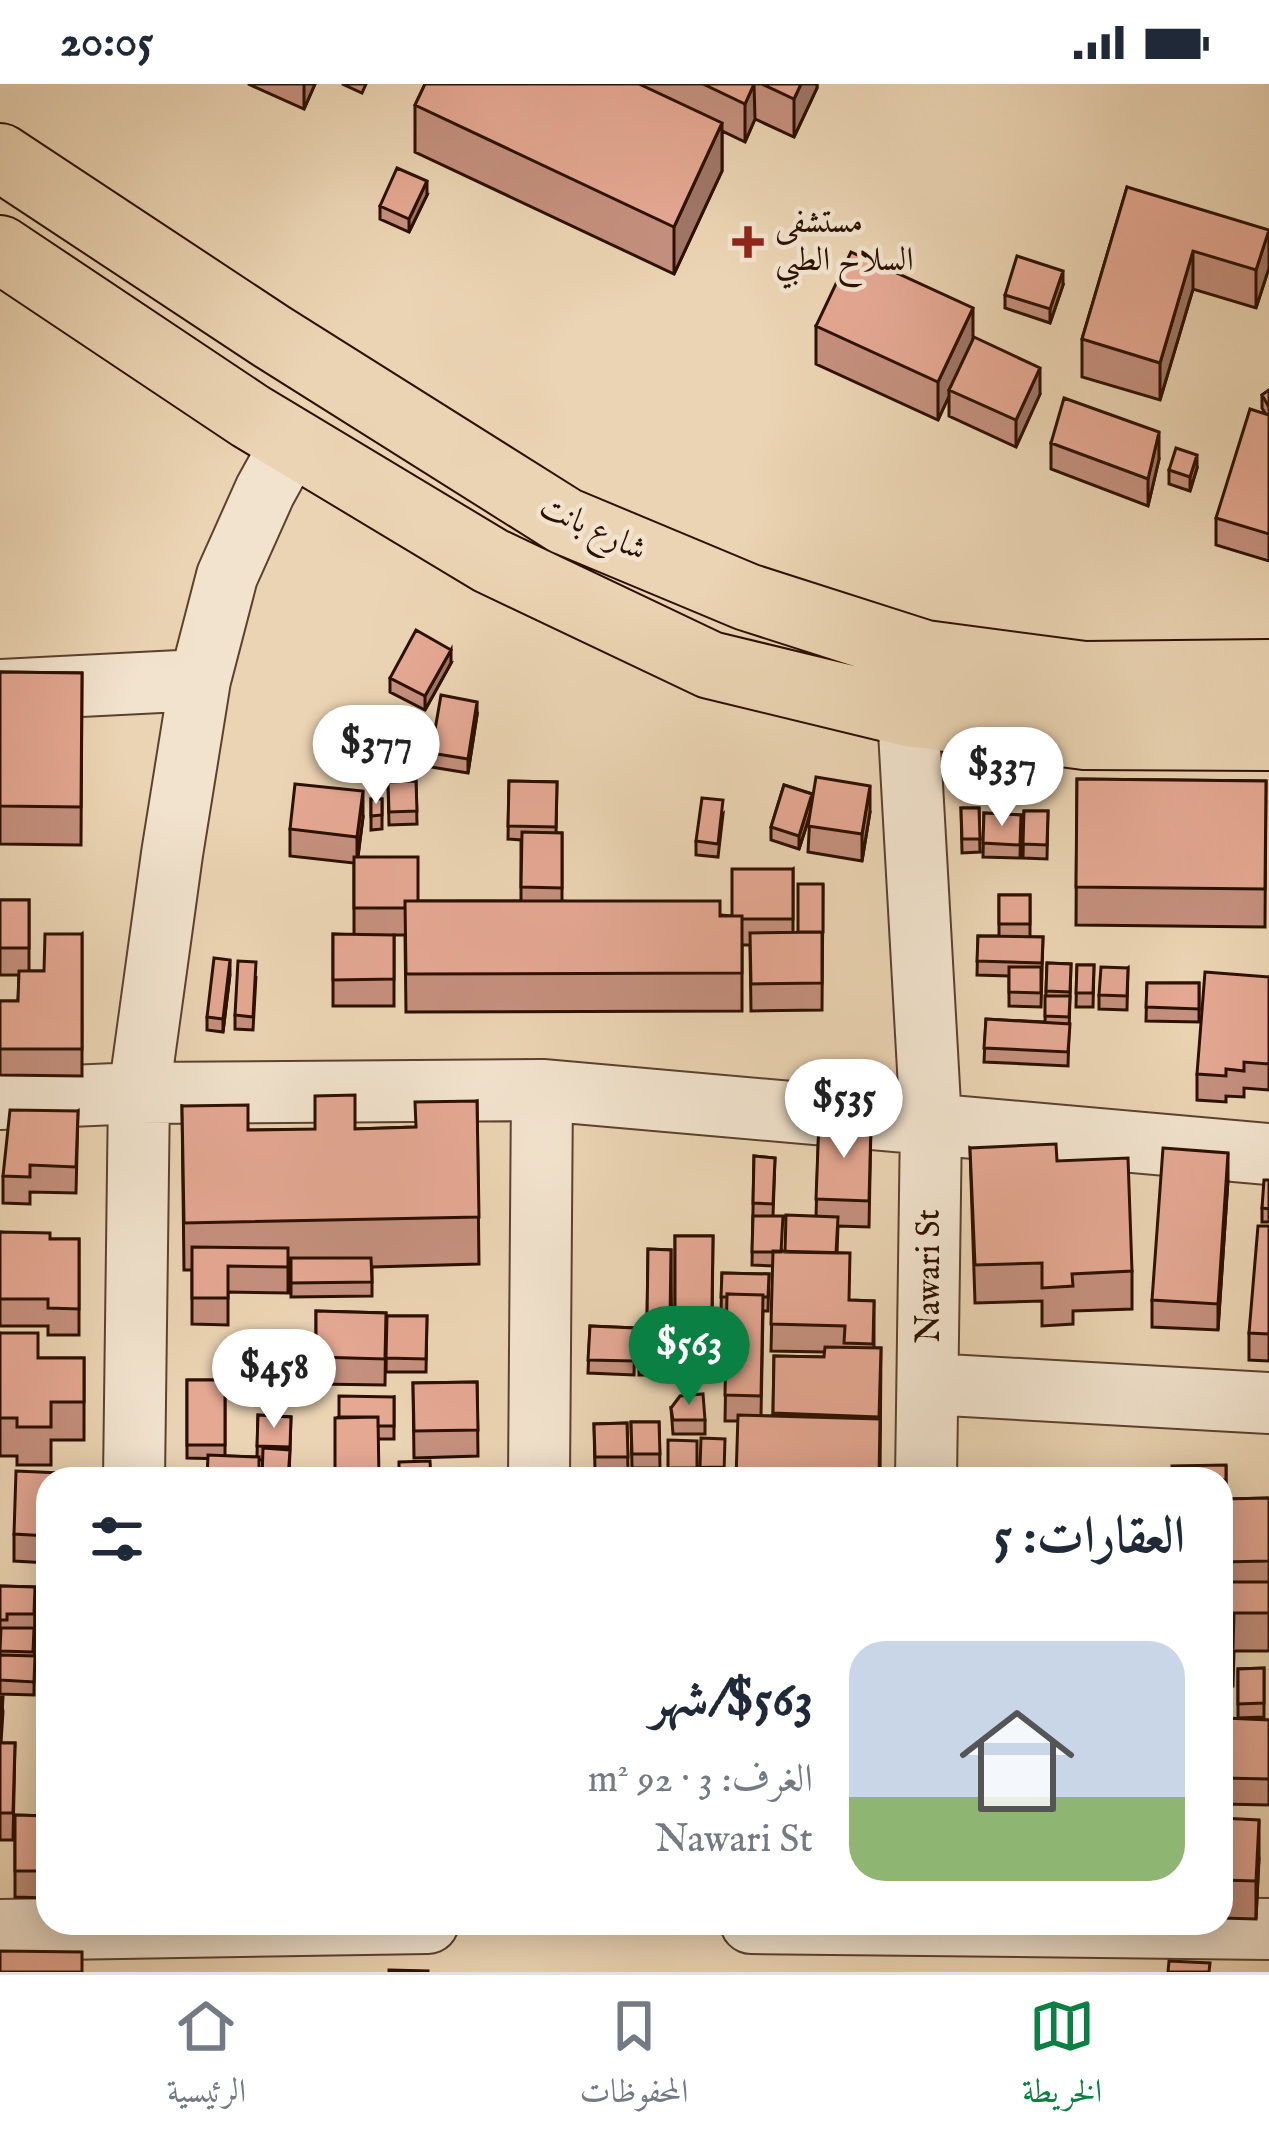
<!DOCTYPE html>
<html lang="ar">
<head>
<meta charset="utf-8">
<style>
	body { margin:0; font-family:"IM FELL English",Amiri,serif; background:#f6f6f7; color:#1f2937; direction:rtl; height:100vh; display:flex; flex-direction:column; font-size:45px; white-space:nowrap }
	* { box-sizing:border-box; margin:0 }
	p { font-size:39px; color:#747a83 }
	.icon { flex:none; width:66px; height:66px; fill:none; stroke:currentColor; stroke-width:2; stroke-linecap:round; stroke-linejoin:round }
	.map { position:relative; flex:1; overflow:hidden; direction:ltr }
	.panel { position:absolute; left:36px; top:1383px; width:1197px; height:468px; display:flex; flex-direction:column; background:#fff; border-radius:36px; box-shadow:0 6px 30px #0003; direction:rtl }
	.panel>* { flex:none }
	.price { position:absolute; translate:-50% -102px; padding:0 27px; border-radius:42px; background:#fff; color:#222; font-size:39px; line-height:78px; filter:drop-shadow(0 3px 6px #0008) }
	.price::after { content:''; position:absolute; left:50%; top:72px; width:36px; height:27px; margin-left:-18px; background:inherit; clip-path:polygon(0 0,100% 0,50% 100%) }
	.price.on { background:#0b8043; color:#fff }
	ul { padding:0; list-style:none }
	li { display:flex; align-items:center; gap:36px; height:300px; padding:0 48px }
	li+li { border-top:3px solid #e0e1e3 }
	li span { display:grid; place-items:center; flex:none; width:336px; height:240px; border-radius:36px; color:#555 }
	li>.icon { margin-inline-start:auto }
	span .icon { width:144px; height:144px; fill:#fffc; stroke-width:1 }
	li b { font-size:51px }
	h2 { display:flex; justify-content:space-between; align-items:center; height:144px; padding:0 48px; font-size:51px }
	.status { display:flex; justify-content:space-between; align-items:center; height:84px; padding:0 60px; background:#fff; direction:ltr }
	.status svg { height:33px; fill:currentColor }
	.tab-bar { display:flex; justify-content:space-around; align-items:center; height:168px; border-top:3px solid #e0e1e3; background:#fff; font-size:33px; color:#747a83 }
	.tab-bar a { display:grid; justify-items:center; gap:6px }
	.tab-bar .on { color:#0b8043 }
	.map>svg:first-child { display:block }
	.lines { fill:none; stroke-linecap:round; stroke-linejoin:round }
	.minor-casing { stroke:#5c412d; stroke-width:64 }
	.major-casing { stroke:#2c1000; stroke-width:70 }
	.minor { stroke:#f2e3ce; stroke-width:60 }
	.major { stroke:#ebd4b3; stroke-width:66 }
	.wall { fill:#c5907e; stroke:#2c1000; stroke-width:3 }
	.shaded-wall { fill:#a07667; stroke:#2c1000; stroke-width:3 }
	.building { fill:#e5a893; stroke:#2c1000; stroke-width:3 }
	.poi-dot { fill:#8f2418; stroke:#f2e3ce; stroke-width:4.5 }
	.labels { text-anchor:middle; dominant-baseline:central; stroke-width:9; stroke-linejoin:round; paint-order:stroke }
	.poi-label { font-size:33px; fill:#2c1000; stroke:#f2e3ce; text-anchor:start }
	.street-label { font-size:33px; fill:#2c1000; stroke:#f2e3ce }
</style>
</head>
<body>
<div class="status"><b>20:05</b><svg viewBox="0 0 49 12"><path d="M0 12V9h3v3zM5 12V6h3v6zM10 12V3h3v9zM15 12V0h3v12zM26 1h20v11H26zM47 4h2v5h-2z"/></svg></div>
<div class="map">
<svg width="1269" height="1888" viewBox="0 0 1269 1888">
	<rect width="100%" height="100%" fill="#ebd4b3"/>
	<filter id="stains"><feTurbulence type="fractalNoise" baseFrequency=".00167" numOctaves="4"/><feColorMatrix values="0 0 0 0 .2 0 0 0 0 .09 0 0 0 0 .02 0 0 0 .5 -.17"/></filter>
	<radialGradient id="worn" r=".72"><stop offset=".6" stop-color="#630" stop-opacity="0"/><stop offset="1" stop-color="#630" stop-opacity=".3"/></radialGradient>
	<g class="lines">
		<g class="minor-casing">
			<path id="minor" d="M0,606L200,596
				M908,629L931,1039L926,1395
				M0,1015L139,1009L542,1006L1269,1070
				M929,1300L1269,1319
				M134,1395L139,1009L172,770L200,596L227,492L265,407L292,358
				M539,1395L542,1006
				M751,1839L1269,1845
				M0,1846L428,1839"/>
		</g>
		<g class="major-casing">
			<path id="major" d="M0,73L271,252L565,437L747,513L925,570L1084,591L1269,589
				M0,165L250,332L491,477L710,581L908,629L1085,652L1269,653"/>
		</g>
		<use href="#minor" class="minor"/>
		<use href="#major" class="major"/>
	</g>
	<path class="wall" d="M248,0H315L304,25Z
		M342,0H366L362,9Z
		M425,0H817V4L794,53L755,35L745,58L722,47V87L674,190L415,68V21Z
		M1127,103L1269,184L1256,224L1193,205L1160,316L1082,293V255Z
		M427,111L409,148L380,135V122Z
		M1063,201L1050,239L1005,224V211Z
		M816,242L973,255L1040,310L1016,363L949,332V312L938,336L816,280Z
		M1269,306V477L1216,461V434L1265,329L1262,324V311Z
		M1051,359L1159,375L1148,422L1051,385Z
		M1197,384L1190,407L1169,400V386Z
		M451,579L425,626L390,608V594Z
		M0,588L82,589L81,761L0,760Z
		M477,631L468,689L431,683V669Z
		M1077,695L1266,697L1265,843L1076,841Z
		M416,697L417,740L389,741L388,698Z
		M509,697L557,698L556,749H562V817L732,832L793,785V849L798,848L823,800L822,926L751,927L750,861H742V927L406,928L405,851H394V922H333V850L354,851V779L290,772V745L363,733L358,773L418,817H521V756L508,755Z
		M784,701L870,728L862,777L808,768L810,731L799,765L771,756V743Z
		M371,715H382V745L371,746Z
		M961,724H979L980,768L962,769Z
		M1024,727H1048L1047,775L1023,774Z
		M984,729L1021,731L1020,774L983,773Z
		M723,730L718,773L696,771V757Z
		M999,811H1030V853H1043L1041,923L1009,922V892L977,891L978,852H999Z
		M0,816H29V887H44L82,850V992L0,991V917H18L19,891H0Z
		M1047,879L1071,880L1068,982L984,978L986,935L1045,938Z
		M1077,881H1094L1093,923H1076Z
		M1128,884L1127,926L1099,925V911Z
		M230,890L223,948L207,946V933Z
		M256,892L253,946L235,945V931Z
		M1269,893V1006L1244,1004V1013L1226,1012V1018L1197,1016V990Z
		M1147,899H1199V938L1146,937Z
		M477,1017L479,1180L372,1183V1212L291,1213V1184H288V1209L228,1208V1241L192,1240V1186H184L182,1022L248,1046L355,1045L415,1043Z
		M78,1027L76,1109L30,1108V1120L3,1119V1092Z
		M819,1037L871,1039L869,1143L838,1142L837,1169L849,1216L874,1217V1264H881L880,1395L738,1337H725L727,1227H721L722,1189L769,1190L768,1227H763L761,1332H773L774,1272L824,1273L825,1268L771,1267L773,1182L752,1181L754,1072L775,1074L773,1132L782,1168H785L816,1132Z
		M970,1064L1132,1187V1225L1073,1227V1240L1042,1242V1217L975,1219Z
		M1228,1096L1218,1246L1152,1243V1216Z
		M1269,1096V1138H1262V1124Z
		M1269,1142V1277L1249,1276V1249Z
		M0,1148L50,1155H79V1251H48V1242H0Z
		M675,1152H713L712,1244H722V1277L682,1278V1251H675Z
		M648,1165L671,1166L672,1291H639V1244H647Z
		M316,1227L386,1229L385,1301L316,1300Z
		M387,1232H427L426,1288H386Z
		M590,1242L635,1244L634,1291L588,1289Z
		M0,1249L38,1274H84V1356H51V1381H17V1372H0Z
		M187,1296H225V1372L257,1373L258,1331L291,1333L289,1395L263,1376L187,1374Z
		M477,1298L478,1372L414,1374L413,1299Z
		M394,1313V1355H378L339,1333Z
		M671,1324L705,1336V1350H673Z
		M631,1338H659L660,1384H632Z
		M627,1339L628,1387H595L594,1340Z
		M1226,1381V1415L1269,1414V1567H1234L1233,1602H1221V1395Z
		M48,1395V1479L14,1477V1450Z
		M0,1502L35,1503L34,1611L0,1610Z
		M1264,1584V1633L1238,1634V1585Z
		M0,1613L3,1627L1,1659H15L13,1756H0Z
		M1225,1634L1269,1636V1721L1223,1720Z
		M15,1731L48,1732V1814L15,1813Z
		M1221,1734L1259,1774L1256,1835L1221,1834Z"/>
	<path class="shaded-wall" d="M304,0H315L304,25Z
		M754,0L755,35L745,58V20Z
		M801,0H817V4L794,53V15Z
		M722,39V87L674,190V143Z
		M427,97V111L409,148V135Z
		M1269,146V184L1256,224V186Z
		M1193,167V205L1160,316V279Z
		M1063,187V201L1050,239V225Z
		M973,224V262L949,306V312L938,336V298Z
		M1040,284V310L1016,363V336Z
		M1159,348V375L1148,422V395Z
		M1197,371V384L1190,407V393Z
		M451,566V579L425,626V612Z
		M477,618V631L468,689V675Z
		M870,702V728L862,777V750Z
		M363,707V733L357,779V753Z
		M812,710V724L799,765V752Z
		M230,876V890L223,948V935Z
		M1228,1069V1096L1218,1246V1220Z
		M1259,1736V1774L1256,1835V1797Z"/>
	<path class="building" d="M425,0H639L722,39L674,143L415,21Z
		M703,0H754L745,20Z
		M762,0H801L794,15Z
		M397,84L427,97L409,135L380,122Z
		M1127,103L1269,146L1256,186L1193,167L1160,279L1082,255Z
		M851,168L973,224L938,298L816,242Z
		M1017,172L1063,187L1050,225L1005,211Z
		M974,253L1040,284L1016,336L949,306Z
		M1269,306V323L1262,311Z
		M1064,314L1159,348L1148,395L1051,359Z
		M1250,325L1269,331V450L1216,434Z
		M1176,364L1197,371L1190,393L1169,386Z
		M416,546L451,566L425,612L390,594Z
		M0,588L82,589L81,723L0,722Z
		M441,611L477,618L468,675L431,669Z
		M816,693L870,702L862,750L808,742Z
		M1077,695L1266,697L1265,805L1076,803Z
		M416,697L417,727L389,728L388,698Z
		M509,697L557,698L556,743L508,742Z
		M295,700L363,707L357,753L290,745Z
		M784,701L812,710L799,752L771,743Z
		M702,714L723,716L718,760L696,757Z
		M371,715H382V731L371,732Z
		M961,724H979L980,755H962Z
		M1024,727H1048L1047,761L1023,760Z
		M984,729L1021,731L1020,761L983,759Z
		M522,748L562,749V804L521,803Z
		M354,773H418V817H405V824H354Z
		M732,785H793V835H742V832H732Z
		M798,800H823V848H798Z
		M999,811H1030V840H999Z
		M0,816H29V864H0Z
		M405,817H720V832H742V889L406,890Z
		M822,848V899L751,900L750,849Z
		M45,850H82V965H0V917H18L19,887H44Z
		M333,850L394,851V895L333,896Z
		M978,852L1043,853L1042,879L977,877Z
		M214,874L230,876L223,935L207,933Z
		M238,877L256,878L253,933L235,931Z
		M1047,879L1071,880L1070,908L1046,907Z
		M1077,881H1094L1093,909H1076Z
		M1009,883H1041V909L1009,908Z
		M1101,883L1128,884L1127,912L1099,911Z
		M1205,888L1269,893V980L1244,978V987L1226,985V992L1197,990Z
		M1147,899H1199V925L1146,923Z
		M1045,912H1070L1069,933L1045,932Z
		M986,935L1070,940L1068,968L984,964Z
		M355,1011V1045L416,1043L415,1018L477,1017L479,1133L184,1139L182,1022L248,1021V1046L315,1045V1012Z
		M10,1026L78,1027L76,1083L30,1081V1093L3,1092Z
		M819,1037L871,1039L869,1117L816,1115Z
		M1056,1060L1057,1077L1128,1074L1132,1187L1072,1190L1073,1202L1042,1204V1179L975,1181L970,1064Z
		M1163,1064L1228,1069L1218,1220L1152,1216Z
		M754,1072L775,1074L773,1120L753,1119Z
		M1264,1096H1269V1125L1262,1124Z
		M786,1131L838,1133L836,1169L785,1168Z
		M753,1132H783L781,1168H752Z
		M1258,1142H1269V1250L1249,1249Z
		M0,1148L50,1149V1155H79V1225L48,1224V1215H0Z
		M675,1152H713L712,1224H675Z
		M192,1163L288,1164V1183L228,1182V1214H192Z
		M648,1165L671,1166L670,1236H647Z
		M773,1167L850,1169L849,1216L874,1217L873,1260L844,1259L845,1242L771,1240Z
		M291,1174H371L372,1198L291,1199Z
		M722,1189L769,1190L768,1213H763V1211L727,1210V1213H721Z
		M727,1210L763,1211L761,1312L725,1311Z
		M316,1227L386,1229L385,1275L316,1273Z
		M387,1232H427L426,1275L386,1274Z
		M590,1242L635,1244L634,1277L588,1276Z
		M639,1244H672V1277L639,1278Z
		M722,1244V1263L682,1264L681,1245Z
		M0,1249H38V1274H84V1318H51V1343H17V1334H0Z
		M825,1263L881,1264L879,1333L773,1329L774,1272L824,1273Z
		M187,1296H225V1361H187Z
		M477,1298L478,1346L414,1347L413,1299Z
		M703,1310L705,1336H673L671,1324L680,1312Z
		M339,1312L394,1313V1342H378V1333H339Z
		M258,1331L291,1333L290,1363L257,1362Z
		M738,1331L880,1335L879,1395H736Z
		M378,1333L379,1395H335V1334Z
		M631,1338H659L660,1370H632Z
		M627,1339L628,1373H595L594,1340Z
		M701,1354L725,1355L724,1389V1383L700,1384Z
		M668,1356L697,1357V1384H672L673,1393H668Z
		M263,1364L290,1366L288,1395H262Z
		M208,1371L259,1373V1395H207Z
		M430,1377L431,1395H399V1378Z
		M1226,1381V1407H1224V1396L1221,1395H1172V1382Z
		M724,1383L725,1395H673L672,1384Z
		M16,1387L83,1390V1395H48V1452L14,1450Z
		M1221,1396H1224L1225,1415L1269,1414V1477L1221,1478Z
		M1221,1498H1269V1529H1234L1233,1564H1221Z
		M0,1502L35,1503L34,1530H7V1536H0Z
		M1,1544H34L33,1568L0,1567Z
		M0,1571L35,1572L34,1598L0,1596Z
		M1264,1584V1619L1238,1620V1585Z
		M0,1613H3L1,1647L0,1646Z
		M1225,1634L1269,1636V1695L1223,1694Z
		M0,1659H15L13,1729H0Z
		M15,1731L48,1732V1787H15Z
		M1221,1734L1259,1736L1256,1797L1221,1796Z
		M0,1867L82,1868V1888H0Z
		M1169,1877L1210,1879L1209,1888H1168Z
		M389,1886L428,1887V1888H389Z"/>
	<path class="poi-dot" d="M742 140h12v12h12v12h-12v12h-12v-12h-12v-12h12z"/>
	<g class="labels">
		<g class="poi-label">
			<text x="775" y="139">مستشفى<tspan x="775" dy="38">السلاح الطبي</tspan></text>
		</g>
		<g class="street-label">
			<text transform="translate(593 445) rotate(25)">شارع بانت</text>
			<text transform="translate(930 1192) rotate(-90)">Nawari St</text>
		</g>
	</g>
	<rect width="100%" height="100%" filter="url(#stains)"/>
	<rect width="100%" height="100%" fill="url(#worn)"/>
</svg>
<b class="price" style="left:376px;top:723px">$377</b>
<b class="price" style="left:1002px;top:745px">$337</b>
<b class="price" style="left:844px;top:1077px">$535</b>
<b class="price on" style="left:689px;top:1324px">$563</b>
<b class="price" style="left:274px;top:1347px">$458</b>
<section class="panel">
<h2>العقارات: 5<svg class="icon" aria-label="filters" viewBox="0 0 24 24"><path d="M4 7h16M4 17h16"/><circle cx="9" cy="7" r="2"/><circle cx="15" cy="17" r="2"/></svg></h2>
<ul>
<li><span style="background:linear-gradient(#c9d6e8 65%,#8fb573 0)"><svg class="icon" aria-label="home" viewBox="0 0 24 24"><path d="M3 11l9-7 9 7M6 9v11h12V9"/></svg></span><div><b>$563/شهر</b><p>الغرف: 3 · 92 m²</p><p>Nawari St</p></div></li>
</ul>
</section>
</div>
<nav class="tab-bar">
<a class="on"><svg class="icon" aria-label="map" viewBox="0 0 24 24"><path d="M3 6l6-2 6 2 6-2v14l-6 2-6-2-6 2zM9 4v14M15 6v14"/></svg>الخريطة</a>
<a><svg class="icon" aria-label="saved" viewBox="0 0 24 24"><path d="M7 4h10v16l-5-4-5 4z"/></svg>المحفوظات</a>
<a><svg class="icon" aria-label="home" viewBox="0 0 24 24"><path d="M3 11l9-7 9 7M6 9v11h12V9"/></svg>الرئيسية</a>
</nav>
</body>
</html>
